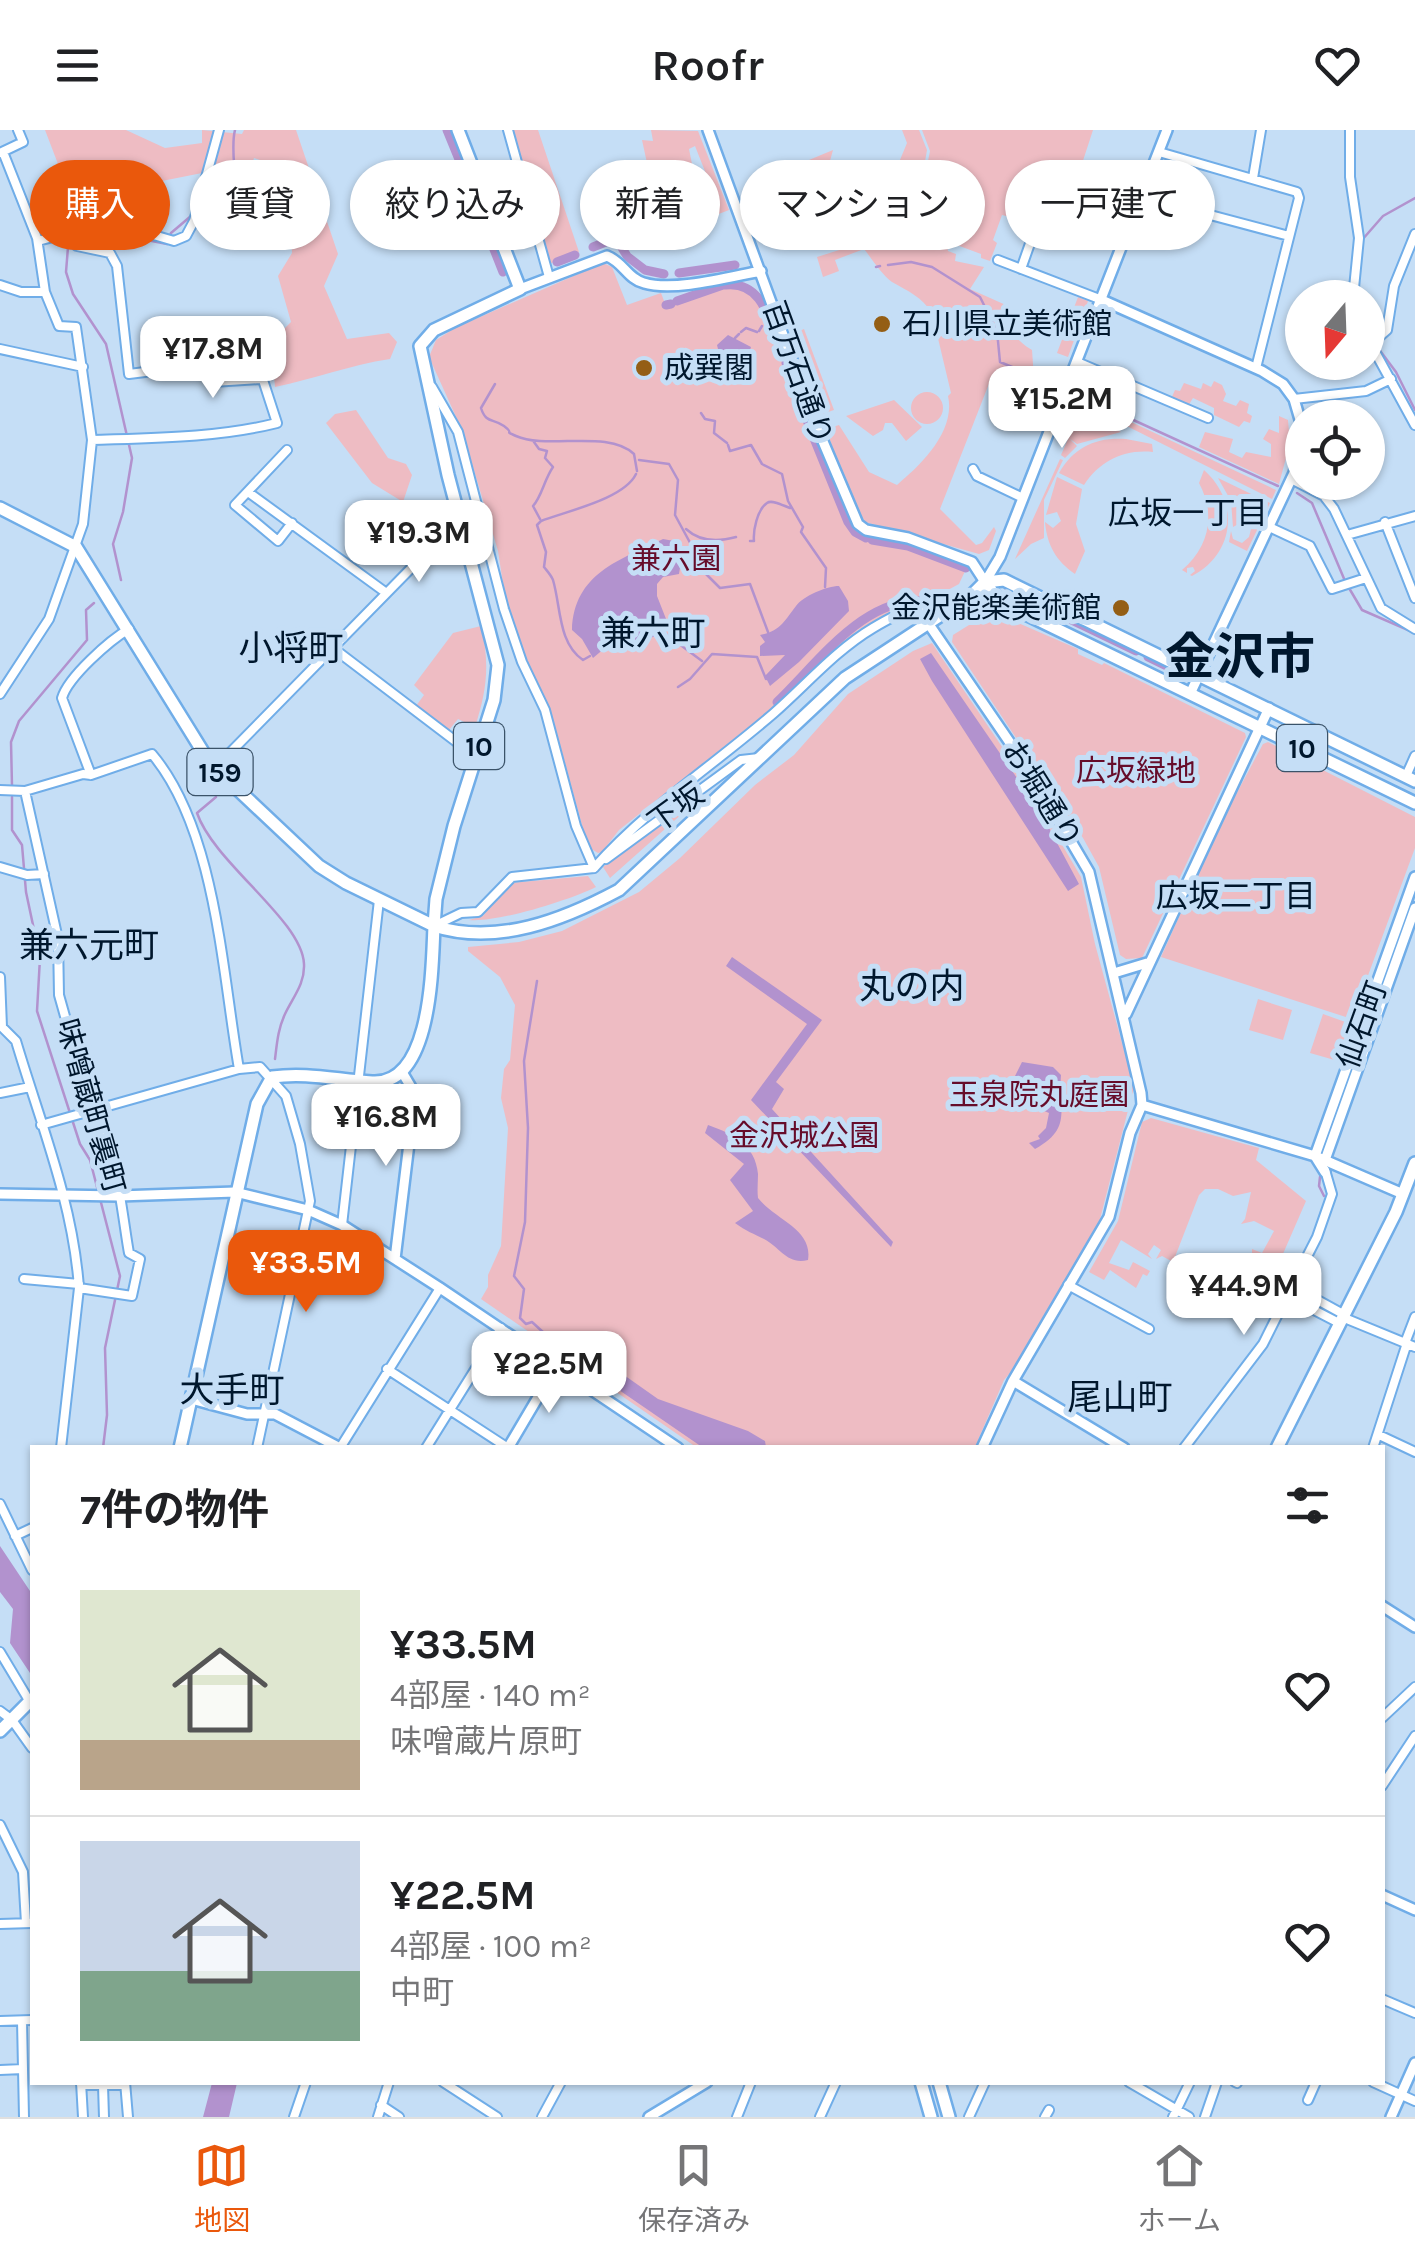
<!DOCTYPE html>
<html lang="ja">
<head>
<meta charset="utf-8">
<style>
	body { margin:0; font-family:Karla,"Noto Sans JP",sans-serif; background:#f2f2f2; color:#202124; height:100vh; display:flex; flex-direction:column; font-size:38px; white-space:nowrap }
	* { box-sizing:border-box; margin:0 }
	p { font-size:32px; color:#757577 }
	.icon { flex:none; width:55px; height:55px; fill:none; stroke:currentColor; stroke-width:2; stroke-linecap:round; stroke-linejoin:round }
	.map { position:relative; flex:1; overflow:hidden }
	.panel { position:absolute; left:30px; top:1315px; width:1355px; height:640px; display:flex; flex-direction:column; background:#fff; border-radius:0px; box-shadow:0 2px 8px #0004 }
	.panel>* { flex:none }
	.hud { position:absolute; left:30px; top:30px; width:1355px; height:90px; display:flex; gap:20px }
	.needle { width:65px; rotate:199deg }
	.buttons { position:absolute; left:1285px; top:150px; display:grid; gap:20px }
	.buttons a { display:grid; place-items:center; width:100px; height:100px; border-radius:50%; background:#fff; box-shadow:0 2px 8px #0004; font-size:50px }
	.price { position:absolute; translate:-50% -85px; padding:0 22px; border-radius:20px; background:#fff; color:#222; font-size:32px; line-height:65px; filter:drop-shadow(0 2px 5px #0008) }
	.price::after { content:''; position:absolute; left:50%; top:60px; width:30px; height:22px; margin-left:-15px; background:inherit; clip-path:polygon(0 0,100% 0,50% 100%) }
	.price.current { background:#ea580c; color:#fff }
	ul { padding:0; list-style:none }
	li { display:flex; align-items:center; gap:30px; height:250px; padding:0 50px }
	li+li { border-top:2px solid #e0e0e0 }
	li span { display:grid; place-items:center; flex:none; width:280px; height:200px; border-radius:0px; color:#555 }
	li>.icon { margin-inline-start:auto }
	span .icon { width:120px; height:120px; fill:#fffc; stroke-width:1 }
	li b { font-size:42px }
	h2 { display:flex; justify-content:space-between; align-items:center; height:120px; padding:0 50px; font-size:42px }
	.tag { padding:0 35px; border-radius:45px; background:#fff; box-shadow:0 2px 8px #0004; font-size:35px; line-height:90px }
	.tag.current { background:#ea580c; color:#fff }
	header { display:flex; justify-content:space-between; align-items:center; height:130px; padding:0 50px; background:#fff; font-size:45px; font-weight:600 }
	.menu { display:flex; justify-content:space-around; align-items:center; height:140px; border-top:2px solid #e0e0e0; background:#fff; font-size:28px; color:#757577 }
	.menu a { display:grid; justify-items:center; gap:5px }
	.menu .current { color:#ea580c }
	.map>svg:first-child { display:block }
	.green { fill:#eebcc3 }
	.water { fill:#b292ce }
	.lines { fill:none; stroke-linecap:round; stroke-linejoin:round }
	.stream { stroke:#b292ce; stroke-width:2.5 }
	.canal { stroke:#b292ce; stroke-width:9 }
	.minor-casing { stroke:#70ade8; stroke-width:12 }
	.tertiary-casing { stroke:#70ade8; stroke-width:14 }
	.primary-casing { stroke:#70ade8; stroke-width:16 }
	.trunk-casing { stroke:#70ade8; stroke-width:16 }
	.minor { stroke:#fff; stroke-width:8 }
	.tertiary { stroke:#fff; stroke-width:9 }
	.primary { stroke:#fff; stroke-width:11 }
	.trunk { stroke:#fff; stroke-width:11 }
	.poi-dot { fill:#945e15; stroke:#c5def6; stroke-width:4 }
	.labels { text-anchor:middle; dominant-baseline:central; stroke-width:10; stroke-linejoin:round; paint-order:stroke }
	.shield { fill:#c5def6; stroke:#3b5369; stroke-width:2.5 }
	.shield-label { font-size:28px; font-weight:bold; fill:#00172d }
	.poi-label { font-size:30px; fill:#00172d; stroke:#c5def6; text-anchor:start }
	.street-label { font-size:30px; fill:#00172d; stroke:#c5def6 }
	.park-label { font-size:30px; fill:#660c2a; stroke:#c5def6 }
	.neighbourhood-label { font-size:32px; fill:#00172d; stroke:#c5def6 }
	.quarter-label { font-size:35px; fill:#00172d; stroke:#c5def6 }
	.town-label { font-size:50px; font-weight:bold; fill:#00172d; stroke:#c5def6 }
</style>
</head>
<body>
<header><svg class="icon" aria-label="menu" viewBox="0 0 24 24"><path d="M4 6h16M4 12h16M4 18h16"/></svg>Roofr<svg class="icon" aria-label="heart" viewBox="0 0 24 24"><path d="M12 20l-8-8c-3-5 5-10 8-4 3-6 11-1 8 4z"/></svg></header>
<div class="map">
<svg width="1415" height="1987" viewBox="0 0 1415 1987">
	<rect width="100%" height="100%" fill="#c5def6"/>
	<path class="green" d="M45,0H126L165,18L202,13V0L242,4L244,0H296L338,124L324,156L347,209L389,203L397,212L390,229C350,235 314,249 275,257L271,212L291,192L278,146L292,123L291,98L273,90L265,64L269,49L266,32L254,28L248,45L217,40L162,51L143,45L90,47L81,59L65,65L63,47Z
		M511,0H538L579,122L549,134Z
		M651,0L698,1L729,80L711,87L707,79L718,74L695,16L689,19L692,34L634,55L627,39L647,33L642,10L653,11Z
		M902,0H919L927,20L918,72L925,103L920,71L930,21L922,0H1093L1077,49L1030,35L1014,88L1002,85L993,110L997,113L990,131L981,128V124L946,111L948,121L956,124L955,131L984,137L970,159L1008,176C1010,198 1012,208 1032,220L1034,248L1054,259L1050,267L992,246L940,379L976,415L982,413L994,397L996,401L989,420L979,424L865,392L847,358L826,299L839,295L869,342L897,355C921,335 956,301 948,266L951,263L932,183C922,167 908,161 892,152C882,145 872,129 864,119L835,130L839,141L823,147L817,127L871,110L914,104L909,81L895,42L907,13Z
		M833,20L828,38L832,45L831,72L813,84L795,86L799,64L797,35Z
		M786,39L790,40L792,77L786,84L773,88L766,100H760L744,58Z
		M1076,53L1127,72L1111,115L1107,113L1119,79L1073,61Z
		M603,133L612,137L627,175L661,163L666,176L727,155L751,160L767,184L850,398L866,409L908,417L966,439L959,454L933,468V472L918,471L905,476L858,500L769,581L619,700L602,722L598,723L588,717L557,604L524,527L506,473L498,421L462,300L429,227L436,210L455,198Z
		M1078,167L1088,171L1068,227L1057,223Z
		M804,199L834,280L819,285L790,205Z
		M1214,251L1222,255L1226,264L1223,271L1236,276L1240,270L1249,274L1247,283L1252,286L1250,293L1244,291L1239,297L1214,285V278L1193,268L1188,276L1171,269L1175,260L1180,261L1184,253L1201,259L1203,253L1211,257Z
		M911 278a16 16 0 1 1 32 0a16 16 0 1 1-32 0Z
		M1080,268L1276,360L1272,369L1077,271Z
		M894,270L922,297L906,311L892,293H885L883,300L873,306L846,286Z
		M1075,275L1121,302L1077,314L1070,309L1077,316L1065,328L1061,325L1072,300Z
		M356,280L388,328L406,334L412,345L403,372L372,353L326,293L335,284Z
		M1279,286L1288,290L1290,313L1279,354L1199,317L1205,302L1233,309L1229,322L1242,328L1246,322L1271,327V314L1263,309L1269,299L1279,303Z
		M1126,309L1152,314L1153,322C1123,319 1100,331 1084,355L1059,343C1074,317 1096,307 1126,309Z
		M1060,329L1063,330L1044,370V408L1031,414L1015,429Z
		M1204,340C1240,372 1235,424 1192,446L1190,445L1195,441L1193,437L1187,438V443L1182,440C1209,417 1216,385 1199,353Z
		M1057,347L1082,359L1076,394L1085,421L1075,444C1056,431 1047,415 1045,392L1053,398L1061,391L1057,382L1046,385Z
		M1218,348L1270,373L1247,421L1229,412L1231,401L1233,409L1242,413L1249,407L1251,399L1242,392L1233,397L1231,371Z
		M1000,485L1078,519V524L1102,535L1104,533L1245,603L1246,607L1142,828L1126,829L1120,825L1099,737L1083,708L952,512L953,505L977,490Z
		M481,496C490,534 487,560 475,597L458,589L449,600L416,576L424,565L414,555L453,503Z
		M932,513L1023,648L1081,747L1095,814L1134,957L1099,1093L1016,1236L1004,1250L975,1317H696L481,1169L488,1157V1145L501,1116L508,998L501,968L504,939L510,930L515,875L500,847L468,821V817L519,812L562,801L639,762L680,728L755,655L794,625L848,564L913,521Z
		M1268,612L1415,687V718L1352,889L1161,827L1224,687L1263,614Z
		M729,642L610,748L603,737Z
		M588,746L596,757C570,770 497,793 469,790L483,786L510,753Z
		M1258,869L1292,880L1283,910L1249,900Z
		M1323,884L1351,894L1338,931L1310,923Z
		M1151,988L1259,1018L1256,1030L1306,1071L1279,1133L1271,1129L1264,1142L1252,1136V1119L1262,1123L1274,1101L1254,1091L1241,1094L1245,1089L1251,1062L1233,1066L1218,1059H1205L1199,1065L1173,1132L1162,1126L1156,1129L1161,1120L1154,1115L1148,1124L1152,1129L1121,1110L1109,1133L1129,1140L1133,1132L1150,1141L1147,1146L1143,1144L1136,1158L1110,1140L1104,1150L1089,1142L1118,1091L1142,992Z
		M1200,1154L1233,1174L1245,1155L1254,1161L1238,1189L1195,1163Z"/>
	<path class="water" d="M728,205L751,217L747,230L737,234L721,231L717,215Z
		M663,409L674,411L681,432L679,444L663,447L657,454V466L670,499L640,513L612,512L593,528L582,509L572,500C574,443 620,430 663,409Z
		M839,456L848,471L849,481L799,532L770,556L765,546L785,525L760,526V516L765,512L760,505C781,501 785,490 796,476C803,466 827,456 839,456Z
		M931,523L1041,683L1079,754L1068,761L932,551L920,529Z
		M732,827L822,890L776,952L784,959L772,979L893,1112L891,1117L751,970L807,894L726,836Z
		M1022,932L1053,937L1061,945C1058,980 1073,998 1035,1019L1029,1013L1040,1009L1038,1006L1046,998L1049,983L1023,972L1014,979L1008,974L1012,964L1010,956Z
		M708,995C733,1004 755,1014 758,1044C758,1052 757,1060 758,1068C775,1090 813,1099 808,1130C787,1135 781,1118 764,1109C754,1104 746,1101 735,1093L753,1081L730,1050L744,1034L705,1003Z
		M580,1214L658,1269L748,1301L765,1311L766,1317H702L571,1227Z
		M0,1416L32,1464V1546L10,1513L13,1479L0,1462Z
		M212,1953H237L229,1987H203Z"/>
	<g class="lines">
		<path class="stream" d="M199,86L225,87C245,63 228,28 235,0
			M107,102L167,114L171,103L191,86
			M1362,110L1383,86L1415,68
			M68,117L66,142L73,164L106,214L132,328L123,382L113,414L121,450
			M888,135L911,132L932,137L980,167L997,201L1000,232L1056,255
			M876,137L880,136
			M759,201L762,196
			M741,202L746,198L757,202
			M735,208L739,204
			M1375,214L1396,242L1415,280
			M705,238L721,230
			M495,254L481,278C486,294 493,288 504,296C516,305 502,300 516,306C547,320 608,299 634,324L637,341
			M1083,267L1278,356
			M701,283L705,289L715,291L714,303L727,313
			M534,312L539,319L547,321L545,328L553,337C544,350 542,366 533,376L540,389
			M728,315L730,321L751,315L762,334L782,344L788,371L803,397L801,402L826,438L825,457
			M639,330L669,334L678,350L675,385L694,420L691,434
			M1297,363L1312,373L1345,451
			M686,399C700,412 718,412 736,407
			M750,411H754C753,401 757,380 767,373C772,369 784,376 790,378
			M681,438L691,434L694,441L704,442L720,458L750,454L768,502
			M1349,458L1362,480L1415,503
			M663,502L702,531
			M590,526L583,530C558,513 561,477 553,450C551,445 547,441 544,437L546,422L537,395L541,391C567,381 624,369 636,344
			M678,557L690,549L712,524L757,527L766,549
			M226,634L240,619
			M12,656L11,612L19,591L87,510L86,480L94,473
			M12,667V700L22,715L26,762L40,828L37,881L80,1014L90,1030L120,1146L105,1218L107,1285L103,1318
			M216,667L197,683C214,733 302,790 304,834C305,854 293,867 285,884C278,899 277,913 275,929
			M537,851L524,931L528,998L525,1092L514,1146L524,1159L520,1188L526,1194L532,1192L556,1214
			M1320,1047L1319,1056L1324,1066"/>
		<path class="canal" d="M447,0L465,44
			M472,64L503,142
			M593,117L616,108L627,126
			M628,127L645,140L664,144
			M557,132L575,125
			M679,143L735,135
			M725,155C758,151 767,181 776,207
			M677,171L723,155
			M666,175L671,174
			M778,212L783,226
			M786,233L808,293
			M811,301L848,392L855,402L866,408
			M872,410L908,416L966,438
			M1009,460L1136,521
			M1148,527L1183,544
			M777,572C819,532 868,460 933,472"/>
		<g class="minor-casing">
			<path id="minor" d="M508,0L549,147
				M1350,0V47L1359,108L1353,168
				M1159,22L1297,62L1299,68L1256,238
				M0,23L23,12L18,0
				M1253,48L1261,0
				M1143,63L1184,78L1289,106
				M77,86L74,97L77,116L110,123L117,136L129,244L209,234L213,252L260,249L263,250L277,293C217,308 153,308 92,310
				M38,111L109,92L174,111L186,106L194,91L219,0
				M998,130L1102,170
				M1021,139L1051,54
				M0,155L21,162H45
				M1368,209L1415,295
				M1371,214L1387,200L1394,156L1415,104
				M0,219L83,237
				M1077,232L1208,288
				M432,257L458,302L504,479L522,532L545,580L576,696L594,738
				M1294,269L1366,261L1391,249
				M1004,277L1052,296
				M287,320L235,375L278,411L292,393
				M973,339L977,346L1023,368
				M1291,349L1324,366L1334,379L1381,478L1415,499
				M248,362L385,462
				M1385,392L1415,468
				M1269,397L1310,416L1332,459L1366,448
				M1347,405L1415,386
				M333,518L475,626
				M0,564L49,489L83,394L92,310L76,197L59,196L45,162L37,108L3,22
				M215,638L427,422
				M91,645L62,568C68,547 110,510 129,499
				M1406,646L1415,626
				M0,660L25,661L83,644L91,645L152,624C216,700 222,842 239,939
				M25,661L58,809L59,865L92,982C115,1001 123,1092 129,1123L140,1129L132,1166L79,1158
				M606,729L741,630L759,628
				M0,737L27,745L44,744
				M594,738C647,678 714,635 774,583C806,555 836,520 873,498C898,483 916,473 944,483
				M434,796L461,783L478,782L512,747L594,738
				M0,847L2,897L16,911C40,992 73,1072 79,1158L61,1318
				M0,963L30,957
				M41,995L239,939L260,937L286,966L300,1014L310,1071L257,1318
				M342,1095L379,770
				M24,1149L79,1154
				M1068,1155L1149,1199
				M1292,1156L1343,1184
				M1287,1166L1339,1193
				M1342,1187L1415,1217
				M1405,1213L1415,1187
				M387,1239L508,1318
				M1379,1305L1415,1322
				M340,1318L440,1158
				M426,1318L501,1198
				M1184,1318L1263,1214L1292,1156L1317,1107L1332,1064L1325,1040
				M1373,1318L1407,1213
				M0,1374L32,1440
				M15,1406L32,1398
				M0,1522L30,1572
				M0,1581L12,1590L32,1618
				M1382,1588L1415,1557
				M1382,1656L1415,1606
				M0,1695L23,1742L26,1793
				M0,1794L32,1793
				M1382,1869L1415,1883
				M0,1891L32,1890
				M22,1891L24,1987
				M0,1940L23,1939
				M81,1952L83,1987
				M125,1952L128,1987
				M443,1952L497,1987
				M1129,1952L1189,1987
				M1235,1952L1237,1953
				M1373,1952L1415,1971
				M81,1955H125
				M103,1955L104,1987
				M1308,1970L1316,1952
				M381,1975L399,1987
				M294,1987L306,1952
				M378,1987L389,1952
				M542,1987L561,1952
				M737,1987L751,1952
				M820,1987L836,1952
				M969,1987L985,1952
				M1045,1987L1049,1980
				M1173,1987L1190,1952
				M1205,1987L1217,1952"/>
		</g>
		<g class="tertiary-casing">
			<path id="tertiary" d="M708,0L816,295L858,394L866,400L908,408L972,432L985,452L1000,427L1167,0
				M520,159L607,126C623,132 628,149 644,153C674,162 729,147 761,141
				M1102,170L1262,241L1283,254L1294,269L1301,293L1300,319L1294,343L1190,564
				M928,493L1032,645L1089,742L1141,963L1142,975L1130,1003L1109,1087L1013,1251L982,1318
				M1114,843L1147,833
				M1126,884L1269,578
				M1142,975L1315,1026L1403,1064
				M1325,1030L1415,778
				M1325,1042L1315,1026L1415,747
				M0,1064L119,1066L235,1062L308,1080L342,1095L440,1158L678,1318
				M395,1129L415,964L402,942
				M1013,1251L1124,1318
				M191,1269L247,1284H275L340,1318
				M508,1318L557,1235
				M1382,1476L1415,1497
				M1382,1765L1415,1780
				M649,1987L707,1952
				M1391,1987L1415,1933"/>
		</g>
		<g class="primary-casing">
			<path id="primary" d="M458,0L520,159L434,200L420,216L448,345L498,535L494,570L454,696L436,769L434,796C497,816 563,790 619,760L845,548L973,464L985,452
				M985,452L999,471L1415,673
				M985,452L1004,450L1415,651
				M921,1952L931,1987
				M939,1952L949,1987"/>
		</g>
		<g class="trunk-casing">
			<path id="trunk" d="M0,378L76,417L203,622L215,638L319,736L346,753L434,796C432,838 432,956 372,952C337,950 307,942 272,947L257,974L180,1318
				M1277,1318L1396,1082L1415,1033
				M0,1601L32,1569"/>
		</g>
		<use href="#minor" class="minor"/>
		<use href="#tertiary" class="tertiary"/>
		<use href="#primary" class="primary"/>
		<use href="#trunk" class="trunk"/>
	</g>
	<g class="poi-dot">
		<circle cx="882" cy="194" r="10"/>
		<circle cx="644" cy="238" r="10"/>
		<circle cx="1121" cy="478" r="10"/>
	</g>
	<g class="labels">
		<g class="shield">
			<rect x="454" y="593" width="50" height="46" rx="8"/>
			<rect x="1277" y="595" width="50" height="46" rx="8"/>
			<rect x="187.5" y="619" width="65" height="46" rx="8"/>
		</g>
		<g class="shield-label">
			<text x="479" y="616">10</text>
			<text x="1302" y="618">10</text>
			<text x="220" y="642">159</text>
		</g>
		<g class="poi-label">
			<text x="902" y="194">石川県立美術館</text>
			<text x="664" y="238">成巽閣</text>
			<text x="1101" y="478" text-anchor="end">金沢能楽美術館</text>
		</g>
		<g class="street-label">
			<text transform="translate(798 243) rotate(70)">百万石通り</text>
			<text transform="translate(1042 664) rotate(58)">お堀通り</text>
			<text transform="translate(676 678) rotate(-36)">下坂</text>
			<text transform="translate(1362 895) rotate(-70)">仙石町</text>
			<text transform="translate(91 976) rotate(74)">味噌蔵町裏町</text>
		</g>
		<g class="park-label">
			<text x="676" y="429">兼六園</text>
			<text x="1136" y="641">広坂緑地</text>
			<text x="1039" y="965">玉泉院丸庭園</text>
			<text x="804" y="1006">金沢城公園</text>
		</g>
		<g class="neighbourhood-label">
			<text x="1188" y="383">広坂一丁目</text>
			<text x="1236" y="766">広坂二丁目</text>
		</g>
		<g class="quarter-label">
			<text x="653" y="503">兼六町</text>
			<text x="291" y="518">小将町</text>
			<text x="89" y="815">兼六元町</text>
			<text x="912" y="856">丸の内</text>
			<text x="232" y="1260">大手町</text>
			<text x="1120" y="1267">尾山町</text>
		</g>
		<g class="town-label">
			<text x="1240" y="527">金沢市</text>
		</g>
	</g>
</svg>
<div class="buttons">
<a><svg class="needle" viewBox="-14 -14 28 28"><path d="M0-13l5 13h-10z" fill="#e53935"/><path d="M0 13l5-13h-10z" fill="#757577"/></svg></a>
<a><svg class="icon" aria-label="locate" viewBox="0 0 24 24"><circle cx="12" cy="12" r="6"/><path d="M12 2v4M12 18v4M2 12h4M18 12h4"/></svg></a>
</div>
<b class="price" style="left:213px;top:271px">¥17.8M</b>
<b class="price" style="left:1062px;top:321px">¥15.2M</b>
<b class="price" style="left:419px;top:455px">¥19.3M</b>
<b class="price" style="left:386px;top:1039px">¥16.8M</b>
<b class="price current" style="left:306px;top:1185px">¥33.5M</b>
<b class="price" style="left:1244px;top:1208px">¥44.9M</b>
<b class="price" style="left:549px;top:1286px">¥22.5M</b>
<div class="hud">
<a class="tag current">購入</a>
<a class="tag">賃貸</a>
<a class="tag">絞り込み</a>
<a class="tag">新着</a>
<a class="tag">マンション</a>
<a class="tag">一戸建て</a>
</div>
<section class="panel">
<h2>7件の物件<svg class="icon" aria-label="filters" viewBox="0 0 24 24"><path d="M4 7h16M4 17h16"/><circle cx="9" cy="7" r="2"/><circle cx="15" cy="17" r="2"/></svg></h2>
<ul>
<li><span style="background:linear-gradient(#dfe7d0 75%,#b9a48a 0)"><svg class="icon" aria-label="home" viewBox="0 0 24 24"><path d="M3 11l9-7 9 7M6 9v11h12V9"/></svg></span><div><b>¥33.5M</b><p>4部屋 · 140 m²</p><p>味噌蔵片原町</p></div><svg class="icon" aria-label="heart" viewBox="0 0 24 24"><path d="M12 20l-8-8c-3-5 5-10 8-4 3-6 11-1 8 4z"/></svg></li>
<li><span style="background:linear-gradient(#c9d6e8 65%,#7fa58c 0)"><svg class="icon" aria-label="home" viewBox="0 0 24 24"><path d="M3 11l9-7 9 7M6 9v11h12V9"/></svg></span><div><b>¥22.5M</b><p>4部屋 · 100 m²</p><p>中町</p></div><svg class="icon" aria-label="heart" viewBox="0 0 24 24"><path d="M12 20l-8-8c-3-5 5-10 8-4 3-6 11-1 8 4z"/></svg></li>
</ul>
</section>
</div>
<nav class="menu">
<a class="current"><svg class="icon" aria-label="map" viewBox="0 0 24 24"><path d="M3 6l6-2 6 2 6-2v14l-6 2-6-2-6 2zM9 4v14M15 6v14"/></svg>地図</a>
<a><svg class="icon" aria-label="saved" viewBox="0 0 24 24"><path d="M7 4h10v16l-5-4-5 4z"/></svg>保存済み</a>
<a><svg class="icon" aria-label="home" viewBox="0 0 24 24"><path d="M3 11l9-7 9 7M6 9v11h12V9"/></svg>ホーム</a>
</nav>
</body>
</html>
